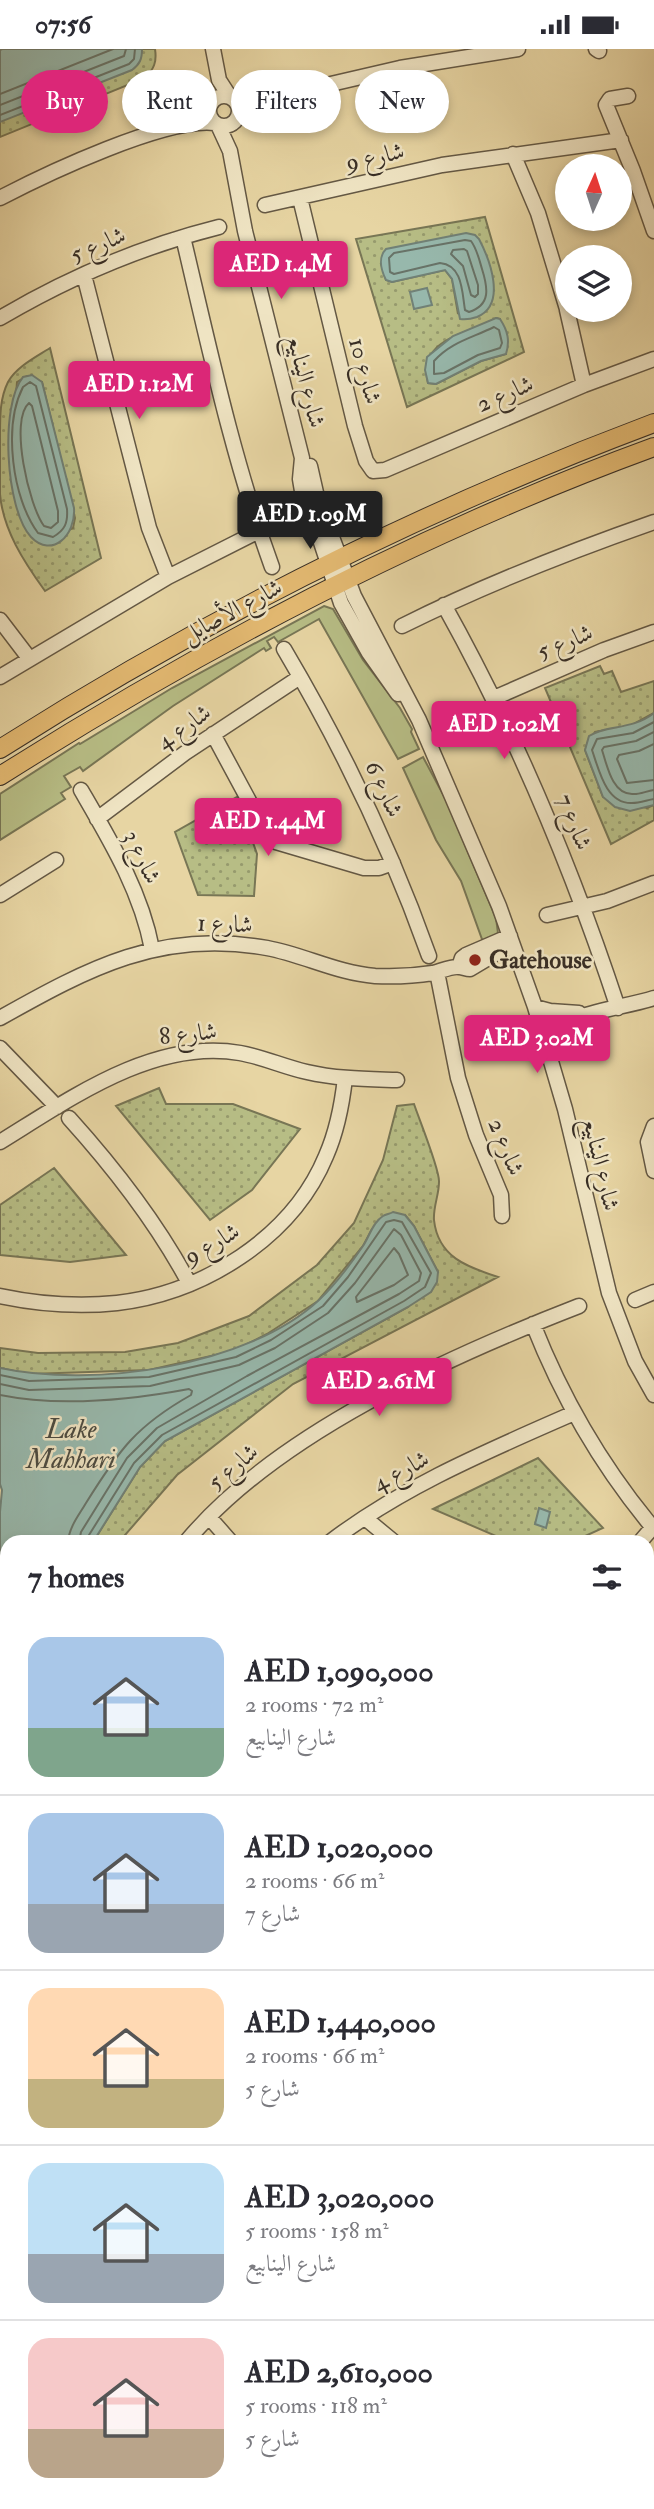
<!DOCTYPE html>
<html lang="en">
<head>
<meta charset="utf-8">
<style>
	body { margin:0; font-family:"IM FELL Double Pica",Amiri,serif; background:#f7f7f7; color:#2b2b33; height:100vh; display:flex; flex-direction:column; font-size:26px; white-space:nowrap }
	* { box-sizing:border-box; margin:0 }
	p { font-size:23px; color:#7c7c81 }
	.icon { flex:none; width:38px; height:38px; fill:none; stroke:currentColor; stroke-width:2; stroke-linecap:round; stroke-linejoin:round }
	.map { position:relative; flex:1; overflow:hidden }
	.details { position:absolute; left:0px; top:1486px; width:654px; height:975px; display:flex; flex-direction:column; background:#fff; border-radius:21px 21px 0 0; box-shadow:0 4px 10px #0003 }
	.details>* { flex:none }
	.banner { position:absolute; left:21px; top:21px; width:612px; height:63px; display:flex; gap:14px }
	.needle { width:46px; rotate:3deg }
	.controls { position:absolute; left:555px; top:105px; display:grid; gap:14px }
	.controls a { display:grid; place-items:center; width:77px; height:77px; border-radius:50%; background:#fff; box-shadow:0 4px 10px #0003; font-size:35px }
	.price { position:absolute; translate:-50% -60px; padding:0 16px; border-radius:7px; background:#db2777; color:#fff; font-size:23px; line-height:46px; filter:drop-shadow(0 2px 4px #0008) }
	.price::after { content:''; position:absolute; left:50%; top:42px; width:21px; height:16px; margin-left:-10px; background:inherit; clip-path:polygon(0 0,100% 0,50% 100%) }
	.price.on { background:#222; color:#fff }
	ul { padding:0; list-style:none }
	li { display:flex; align-items:center; gap:21px; height:175px; padding:0 28px }
	li+li { border-top:2px solid #e1e1e2 }
	li span { display:grid; place-items:center; flex:none; width:196px; height:140px; border-radius:21px; color:#555 }
	li>.icon { margin-inline-start:auto }
	span .icon { width:84px; height:84px; fill:#fffc; stroke-width:1 }
	li b { font-size:30px }
	h2 { display:flex; justify-content:space-between; align-items:center; height:84px; padding:0 28px; font-size:30px }
	.tag { padding:0 24px; border-radius:32px; background:#fff; box-shadow:0 4px 10px #0003; font-size:24px; line-height:63px }
	.tag.on { background:#db2777; color:#fff }
	.status { display:flex; justify-content:space-between; align-items:center; height:49px; padding:0 35px; background:#fff; direction:ltr }
	.status svg { height:19px; fill:currentColor }
	.map>svg:first-child { display:block }
	.grass { fill:#b7bd85; stroke:#787655; stroke-width:2 }
	.park { fill:url(#park-dots); stroke:#787655; stroke-width:2; fill-rule:evenodd }
	.water { fill:#97b8ac; stroke:#718176; stroke-width:2 }
	.lines { fill:none; stroke-linecap:round; stroke-linejoin:round }
	.shore { stroke:#687368; stroke-width:2 }
	.minor-casing { stroke:#645844; stroke-width:17 }
	.major-casing { stroke:#382e25; stroke-width:20 }
	.minor { stroke:#efe4c3; stroke-width:14 }
	.major { stroke:#e4ba72; stroke-width:18 }
	.poi-dot { fill:#8f2418; stroke:#efe4c3; stroke-width:2.5 }
	.labels { text-anchor:middle; dominant-baseline:central; stroke-width:5; stroke-linejoin:round; paint-order:stroke }
	.street-label { font-size:24px; fill:#382e25; stroke:#efe4c3 }
	.poi-label { font-size:24px; font-weight:bold; fill:#382e25; stroke:#efe4c3; text-anchor:start }
	.water-label { font-size:26px; font-style:italic; fill:#4b4a40; stroke:#efe4c3 }
</style>
</head>
<body>
<div class="status"><b>07:56</b><svg viewBox="0 0 49 12"><path d="M0 12V9h3v3zM5 12V6h3v6zM10 12V3h3v9zM15 12V0h3v12zM26 1h20v11H26zM47 4h2v5h-2z"/></svg></div>
<div class="map">
<svg width="654" height="2460" viewBox="0 0 654 2460">
	<defs>
		<pattern id="park-dots" width="8" height="8" patternUnits="userSpaceOnUse" patternTransform="scale(1.75)"><rect width="8" height="8" fill="#b7bd85"/><path d="M2 2h.1M6 6h.1" fill="none" stroke="#969a6d" stroke-width="1.8" stroke-linecap="round"/></pattern>
	</defs>
	<rect width="100%" height="100%" fill="#e7d5a3"/>
	<filter id="stains"><feTurbulence type="fractalNoise" baseFrequency=".00286" numOctaves="4"/><feColorMatrix values="0 0 0 0 .2 0 0 0 0 .09 0 0 0 0 .02 0 0 0 .5 -.17"/></filter>
	<radialGradient id="worn" r=".72"><stop offset=".6" stop-color="#630" stop-opacity="0"/><stop offset="1" stop-color="#630" stop-opacity=".3"/></radialGradient>
	<path class="grass" d="M324,557L333,560L363,611L400,659L412,680L411,683L419,700L398,710L319,570L278,593L274,588L267,592L271,599L266,602L264,599L173,657L83,722L80,718L64,727L71,738L61,744L65,750L0,791V745L79,694L80,695L172,639Z
		M423,708L446,751L496,869L498,884L483,893L461,832L436,791L403,719Z
		M7,2444V2454H88L82,2460H0V2452Z"/>
	<path class="park" d="M0,0H155C157,13 154,20 145,29L0,88Z
		M485,168L524,303L407,358L356,190ZM481,195L458,265L452,230L445,221L392,233L386,231L381,215ZM496,269L500,270L506,305L481,312L436,335L428,334C417,289 467,286 496,269Z
		M50,299L101,509L45,542C24,513 3,481 0,445C0,425 0,405 0,385C0,367 0,349 8,333C16,318 36,308 50,299ZM27,327L42,333L75,469L73,479L42,494C0,470 14,376 17,333Z
		M600,617L604,625L612,622L621,643L654,632V664L630,677L595,683L585,701L603,748L647,759L654,756V771L611,795L545,639Z
		M237,748L257,805L254,847L198,846L175,783Z
		M159,1039L166,1055H233L300,1080L252,1141L210,1171L116,1057Z
		M414,1055C419,1070 440,1121 439,1133C439,1146 433,1158 434,1171C438,1208 467,1218 498,1228L293,1335L177,1426L119,1493H93L140,1418L165,1392L408,1258L438,1223L414,1177L405,1166L372,1180L363,1197L318,1252L267,1285L233,1302L149,1321L29,1325L0,1319V1299L38,1304L125,1303L178,1294L249,1267L317,1216L354,1174L383,1111L397,1057Z
		M54,1119L126,1206L70,1213L0,1206V1156Z
		M538,1409L603,1479L572,1493H510L433,1460Z
		M7,1656V1710L0,1725V1674Z"/>
	<path class="water" d="M2,0H142C142,10 140,15 132,21L0,73V1Z
		M466,184L475,186L479,190C490,211 507,256 477,268C471,270 466,271 460,270L452,230L445,221L392,233L386,231C381,221 378,208 386,200Z
		M427,239L432,256L414,260L410,243Z
		M496,269L500,270C508,282 510,292 506,305L481,312L436,335L428,334L425,321L427,308L453,287Z
		M32,326L42,333L74,459C76,486 52,510 31,488C5,460 0,355 23,328Z
		M654,664V756L630,762L615,758L603,748L585,701L589,687C607,675 631,682 654,664Z
		M393,1163L405,1166L414,1177L438,1223L437,1233L431,1243L408,1258L165,1392L140,1418L93,1493H7V1655L0,1674V1463L2,1441L0,1435V1319C93,1339 247,1318 319,1251C335,1236 350,1216 363,1197C369,1188 373,1173 383,1167C386,1165 390,1165 393,1163Z
		M539,1459L550,1463L546,1479L535,1475Z
		M0,1939L7,1941V1987L0,1984Z"/>
	<g class="lines">
		<path class="shore" d="M0,45L113,0
			M0,56L124,7L126,0
			M0,66L129,15L134,10L135,0
			M465,191L471,192C477,200 479,210 482,220C488,239 491,256 469,263L465,261C462,244 463,216 440,214L394,225L390,223L389,209L394,204Z
			M464,200L467,202L478,236V245L475,248L471,246L463,217L451,205L453,201Z
			M494,278L499,281L502,294L500,299L478,306L444,324L434,325V312C451,293 472,289 494,278Z
			M30,333L36,337L67,460C68,474 65,481 53,488L38,484C12,449 3,377 23,338Z
			M29,354L32,357L58,462V473L51,479L44,477C29,457 9,371 29,354Z
			M654,673L633,684L597,690L592,701C599,721 606,755 632,754C640,754 647,751 654,750
			M654,683L636,692L604,698L602,701C607,716 612,745 632,745C639,746 646,742 654,741
			M654,695L639,702L619,706L617,710L627,734L654,731
			M394,1199L399,1205L408,1226L394,1236L357,1253L356,1248Z
			M0,1326L29,1332L149,1328L236,1308L271,1291L323,1257L348,1228L386,1173L394,1171L402,1173L431,1224L425,1238L404,1252L162,1386L134,1414L89,1486L88,1493
			M0,1335L29,1341L150,1337L239,1316L275,1299L328,1264L355,1234L394,1180L401,1186L421,1224L419,1232L399,1245L247,1327L157,1379L127,1409L81,1483L79,1493
			M0,1346C59,1358 130,1351 189,1340L192,1342L191,1346C136,1377 119,1401 86,1454C79,1466 69,1478 68,1493"/>
		<g class="minor-casing">
			<path id="minor" d="M213,0L219,31L230,48
				M596,0L599,2
				M209 62a15 15 0 1 1 30 0a15 15 0 1 1-30 0Z
				M628,47L610,50L606,56L633,122L654,182
				M234,50H266L400,19L518,0
				M218,76L230,102L245,182L302,409L300,430L302,442L311,463L341,554L369,604L398,645
				M513,105L538,164L567,260
				M0,149C46,125 166,68 215,74
				M300,149L355,377L366,412L373,422L385,421L584,336L654,310
				M265,156L442,116L621,91
				M183,188C209,298 233,411 272,518
				M84,226L149,479L168,528
				M567,261L584,336
				M0,269C68,229 143,197 219,178
				M310,417L317,448L354,547L419,671L499,857L535,958L565,1060L609,1244L635,1312L654,1346
				M444,556C516,685 572,819 618,959
				M0,571L29,609
				M402,577C484,536 568,503 654,473
				M284,600C342,698 391,800 429,907
				M0,628L168,528L259,482
				M494,649L604,601L654,583
				M213,685L269,789L276,793L364,819H379L393,814
				M81,741C110,791 141,842 152,900
				M97,770L185,704L300,628
				M0,846L56,811
				M547,866L607,852L654,834
				M459,918L462,909L466,906L510,887
				M437,923L458,1029L476,1086L501,1146L502,1167
				M535,958L550,962L579,964
				M0,969C89,919 161,880 267,899C304,906 337,924 375,927C395,928 414,927 433,924C441,922 452,917 459,918C463,918 466,920 470,920L512,895
				M544,989C569,963 619,960 654,949
				M0,999L57,1058
				M69,1069C115,1120 157,1174 189,1234
				M654,1077L648,1093L654,1122
				M0,1093C70,1050 154,989 240,1004C263,1008 284,1018 307,1023C337,1030 367,1030 397,1031
				M0,1247C38,1255 78,1258 117,1254C203,1244 292,1189 326,1107C337,1082 342,1056 345,1029
				M635,1251L654,1243
				M533,1275C563,1351 602,1418 654,1480
				M209,1468L231,1493
				M365,1469L394,1493
				M186,1493C275,1385 450,1307 579,1257
				M330,1493C403,1437 490,1401 574,1364
				M640,1493L652,1479
				M648,1628L654,1624
				M648,1814L654,1807
				M0,2020L7,2023
				M0,2095L7,2098
				M0,2363L7,2355"/>
		</g>
		<g class="major-casing">
			<path id="major" d="M0,700C206,569 425,460 654,374
				M0,727C207,596 424,482 654,398"/>
		</g>
		<use href="#minor" class="minor"/>
		<use href="#major" class="major"/>
	</g>
	<circle class="poi-dot" cx="475" cy="911" r="7"/>
	<g class="labels">
		<g class="street-label">
			<text transform="translate(375 108) rotate(-13)">شارع 9</text>
			<text transform="translate(98 196) rotate(-23)">شارع 5</text>
			<text transform="translate(365 322) rotate(75)">شارع 10</text>
			<text transform="translate(306 332) rotate(76)">شارع الينابيع</text>
			<text transform="translate(505 345) rotate(-23)">شارع 2</text>
			<text transform="translate(232 562) rotate(-28)">شارع الأصايل</text>
			<text transform="translate(565 593) rotate(-22)">شارع 5</text>
			<text transform="translate(184 678) rotate(-35)">شارع 4</text>
			<text transform="translate(384 740) rotate(65)">شارع 6</text>
			<text transform="translate(574 773) rotate(68)">شارع 7</text>
			<text transform="translate(142 808) rotate(64)">شارع 3</text>
			<text transform="translate(225 875) rotate(2)">شارع 1</text>
			<text transform="translate(188 985) rotate(-6)">شارع 8</text>
			<text transform="translate(506 1098) rotate(68)">شارع 2</text>
			<text transform="translate(601 1115) rotate(77)">شارع الينابيع</text>
			<text transform="translate(212 1195) rotate(-30)">شارع 9</text>
			<text transform="translate(233 1418) rotate(-40)">شارع 5</text>
			<text transform="translate(401 1422) rotate(-28)">شارع 4</text>
		</g>
		<g class="poi-label">
			<text x="489" y="911">Gatehouse</text>
		</g>
		<g class="water-label">
			<text x="71" y="1381">Lake<tspan x="71" dy="30">Mahhari</tspan></text>
		</g>
	</g>
	<rect width="100%" height="100%" filter="url(#stains)"/>
	<rect width="100%" height="100%" fill="url(#worn)"/>
</svg>
<div class="controls">
<a><svg class="needle" viewBox="-14 -14 28 28"><path d="M0-13l5 13h-10z" fill="#e53935"/><path d="M0 13l5-13h-10z" fill="#7c7c81"/></svg></a>
<a><svg class="icon" aria-label="layers" viewBox="0 0 24 24"><path d="M12 4l9 5-9 5-9-5zM3 14l9 5 9-5"/></svg></a>
</div>
<b class="price" style="left:281px;top:252px">AED 1.4M</b>
<b class="price" style="left:139px;top:372px">AED 1.12M</b>
<b class="price on" style="left:310px;top:502px">AED 1.09M</b>
<b class="price" style="left:504px;top:712px">AED 1.02M</b>
<b class="price" style="left:268px;top:809px">AED 1.44M</b>
<b class="price" style="left:537px;top:1026px">AED 3.02M</b>
<b class="price" style="left:379px;top:1369px">AED 2.61M</b>
<div class="banner">
<a class="tag on">Buy</a>
<a class="tag">Rent</a>
<a class="tag">Filters</a>
<a class="tag">New</a>
</div>
<section class="details">
<h2>7 homes<svg class="icon" aria-label="filters" viewBox="0 0 24 24"><path d="M4 7h16M4 17h16"/><circle cx="9" cy="7" r="2"/><circle cx="15" cy="17" r="2"/></svg></h2>
<ul>
<li><span style="background:linear-gradient(#a9c7e8 65%,#7fa58c 0)"><svg class="icon" aria-label="home" viewBox="0 0 24 24"><path d="M3 11l9-7 9 7M6 9v11h12V9"/></svg></span><div><b>AED 1,090,000</b><p>2 rooms · 72 m²</p><p>شارع الينابيع</p></div></li>
<li><span style="background:linear-gradient(#a9c7e8 65%,#9aa5b1 0)"><svg class="icon" aria-label="home" viewBox="0 0 24 24"><path d="M3 11l9-7 9 7M6 9v11h12V9"/></svg></span><div><b>AED 1,020,000</b><p>2 rooms · 66 m²</p><p>شارع 7</p></div></li>
<li><span style="background:linear-gradient(#ffd9b3 65%,#c2b280 0)"><svg class="icon" aria-label="home" viewBox="0 0 24 24"><path d="M3 11l9-7 9 7M6 9v11h12V9"/></svg></span><div><b>AED 1,440,000</b><p>2 rooms · 66 m²</p><p>شارع 5</p></div></li>
<li><span style="background:linear-gradient(#bfe0f5 65%,#9aa5b1 0)"><svg class="icon" aria-label="home" viewBox="0 0 24 24"><path d="M3 11l9-7 9 7M6 9v11h12V9"/></svg></span><div><b>AED 3,020,000</b><p>5 rooms · 158 m²</p><p>شارع الينابيع</p></div></li>
<li><span style="background:linear-gradient(#f6c9c9 65%,#b9a48a 0)"><svg class="icon" aria-label="home" viewBox="0 0 24 24"><path d="M3 11l9-7 9 7M6 9v11h12V9"/></svg></span><div><b>AED 2,610,000</b><p>5 rooms · 118 m²</p><p>شارع 5</p></div></li>
</ul>
</section>
</div>
</body>
</html>
